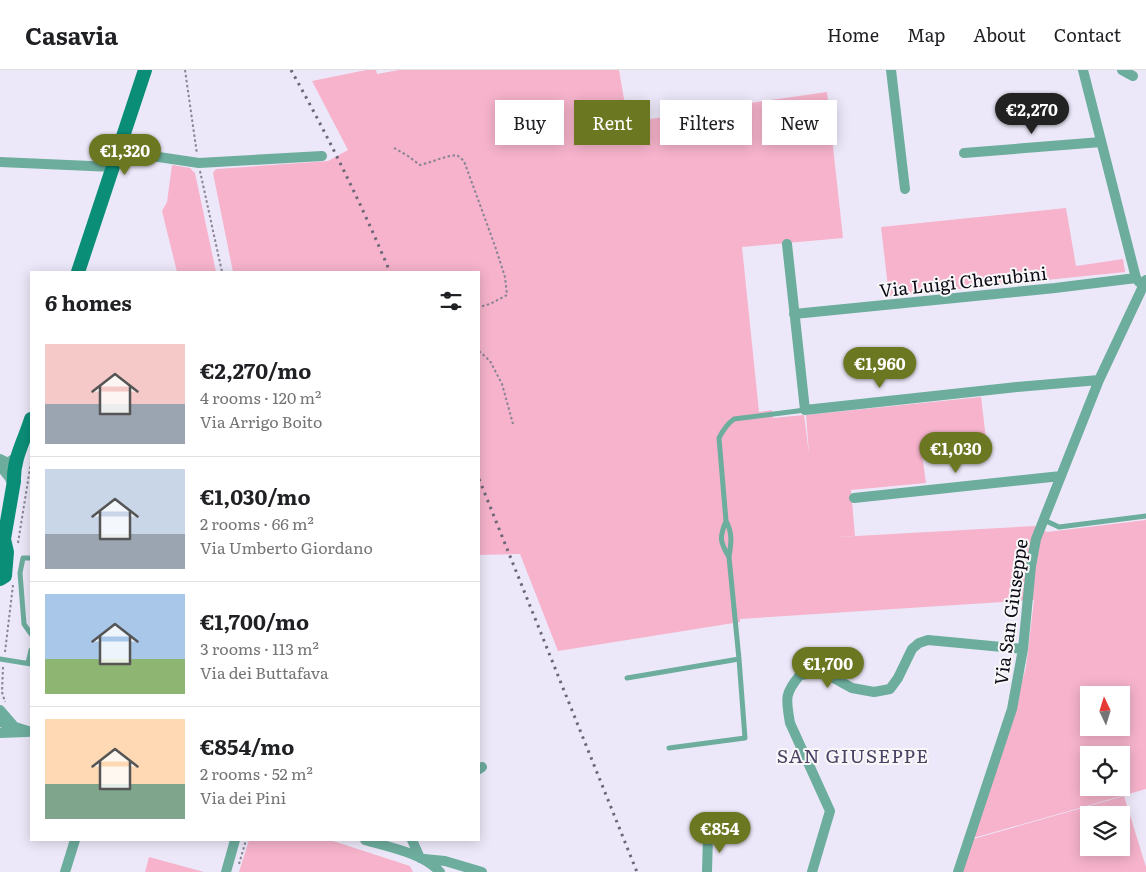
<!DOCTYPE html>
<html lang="en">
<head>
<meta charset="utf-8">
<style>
	body { margin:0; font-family:Literata,serif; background:#f2f2f2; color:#202124; height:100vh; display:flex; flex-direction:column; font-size:19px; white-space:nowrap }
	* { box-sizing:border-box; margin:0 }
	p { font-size:16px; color:#757577 }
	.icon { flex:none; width:28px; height:28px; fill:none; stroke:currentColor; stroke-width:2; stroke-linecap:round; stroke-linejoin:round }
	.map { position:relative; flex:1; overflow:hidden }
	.panel { position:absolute; left:30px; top:201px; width:450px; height:570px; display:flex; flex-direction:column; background:#fff; border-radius:0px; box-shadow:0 2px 12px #0003 }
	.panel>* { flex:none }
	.guide { position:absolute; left:495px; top:30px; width:475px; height:45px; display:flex; gap:10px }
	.needle { width:32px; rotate:356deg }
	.fabs { position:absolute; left:1080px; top:616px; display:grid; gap:10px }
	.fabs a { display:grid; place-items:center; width:50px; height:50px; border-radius:0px; background:#fff; box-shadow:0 2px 12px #0003; font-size:25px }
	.price { position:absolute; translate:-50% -42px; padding:0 11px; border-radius:18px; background:#6c7722; color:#fff; font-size:16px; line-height:32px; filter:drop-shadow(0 1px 2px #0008) }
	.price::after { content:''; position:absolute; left:50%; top:30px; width:15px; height:11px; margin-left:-8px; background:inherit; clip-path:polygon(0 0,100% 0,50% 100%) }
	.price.selected { background:#222; color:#fff }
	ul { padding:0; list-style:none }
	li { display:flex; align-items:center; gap:15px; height:125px; padding:0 15px }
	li+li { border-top:1px solid #e0e0e0 }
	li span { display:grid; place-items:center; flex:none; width:140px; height:100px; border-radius:0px; color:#555 }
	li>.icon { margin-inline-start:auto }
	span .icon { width:60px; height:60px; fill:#fffc; stroke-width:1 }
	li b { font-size:21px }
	h2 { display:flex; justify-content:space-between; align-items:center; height:60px; padding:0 15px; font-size:21px }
	.pill { padding:0 18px; border-radius:0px; background:#fff; box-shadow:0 2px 12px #0003; font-size:18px; line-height:45px }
	.pill.selected { background:#6c7722; color:#fff }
	header { display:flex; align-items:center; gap:30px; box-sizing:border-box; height:70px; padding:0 25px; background:#fff; border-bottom:1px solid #e0e0e0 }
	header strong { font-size:24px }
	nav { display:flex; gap:28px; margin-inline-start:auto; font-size:18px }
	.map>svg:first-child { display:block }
	.green { fill:#f6b3cb; fill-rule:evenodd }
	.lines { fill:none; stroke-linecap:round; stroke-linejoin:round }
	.path { stroke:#888493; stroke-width:2; stroke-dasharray:2.5 2.5; stroke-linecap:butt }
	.service { stroke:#6dad9d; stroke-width:5 }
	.minor { stroke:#6dad9d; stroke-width:10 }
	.secondary { stroke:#0b8e78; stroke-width:14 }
	.rail { stroke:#6b6777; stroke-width:3; stroke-dasharray:2.5 5; stroke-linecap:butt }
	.labels { text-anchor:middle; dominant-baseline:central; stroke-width:4; stroke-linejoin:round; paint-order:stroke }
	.street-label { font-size:18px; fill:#0d0917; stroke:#f8f8f8 }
	.neighbourhood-label { font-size:19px; letter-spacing:1px; fill:#4c4266; stroke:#f8f8f8 }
</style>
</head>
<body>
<header>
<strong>Casavia</strong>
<nav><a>Home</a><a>Map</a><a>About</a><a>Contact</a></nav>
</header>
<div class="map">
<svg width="1146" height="802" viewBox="0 0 1146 802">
	<rect width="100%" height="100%" fill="#ece8f9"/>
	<path class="green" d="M366,0H376L377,4L399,0H619L628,52L701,42V40L827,22L843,168L742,177L759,342L772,340L773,348L804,345L809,384L806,345L981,327L986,369L921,377L926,413L851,420L855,466L838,467L1035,456L1047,462L1146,450V719L970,769L1015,637L1026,597L1034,530L740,549V552L558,581L520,484L479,485V202H233L214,108L213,103L216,99L328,91L348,80L312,11ZM1089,625H1121V658H1089ZM1089,685H1121V718H1089Z
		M172,95L190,98L195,103L216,202H177L162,141L167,132Z
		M1066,138L1076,196L1123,189L1125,202L889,226L881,157Z
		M1124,726L1146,797V802H961L970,770ZM1089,745H1121V778H1089Z
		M249,770H330L410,796L413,802H239Z
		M149,787L204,802H145Z"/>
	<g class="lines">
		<path class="path" d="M185,0L197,84
			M394,78L408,86L420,95C433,92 444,86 457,85L464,91L495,176L505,207L507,225L490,234L479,237
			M200,101L222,202
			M479,281L490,291L502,314L513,354
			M18,473L31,392
			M479,564V583
			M5,582L13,515
			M3,597L2,622L5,632
			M239,794L246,770"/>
		<path class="service" d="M1044,450L1059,457L1146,446
			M726,451C733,463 731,474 729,487
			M31,488H23L20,503L24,554L31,564
			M0,589L31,594
			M28,593L31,580
			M627,608L739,589
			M669,678L745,668L739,589L729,487C720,472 719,468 726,451L719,368C723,360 727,354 734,349L805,340"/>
		<path class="minor" d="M891,0L905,119
			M1083,0L1136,208L1139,212
			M1122,0L1133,6
			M118,81L199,93L322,86
			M964,83L1101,72
			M0,92L113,97
			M787,174L805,340L1017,317L1099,310
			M794,244L1055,218L1136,208
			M0,389C9,395 11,391 18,385
			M0,397C6,402 10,407 13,415
			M854,428L1061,406
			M0,640L13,655
			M0,652L31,662
			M0,663L27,662
			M479,699L482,697
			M365,770C388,777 423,783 440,802
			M412,770L420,788
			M424,789L445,791L482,802
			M65,802L75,770
			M226,802L235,770
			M707,802L708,765
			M812,802L830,741L790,653C786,629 784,624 800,605L823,602L852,618L874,622L890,619L898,608L912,579L919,573L928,570L1023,579
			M958,802L1012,639L1023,579L1031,496L1036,469L1099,310L1146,210"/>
		<path class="secondary" d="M78,202L145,0
			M0,509L5,506L7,482L4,469L14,411C13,389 25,369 31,349"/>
		<path class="rail" d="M291,0C328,66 361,133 390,202
			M479,409L637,802"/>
	</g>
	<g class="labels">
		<g class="street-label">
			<text transform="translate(963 211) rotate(-6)">Via Luigi Cherubini</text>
			<text transform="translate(1010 542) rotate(-82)">Via San Giuseppe</text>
		</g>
		<g class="neighbourhood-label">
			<text x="853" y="685">SAN GIUSEPPE</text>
		</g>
	</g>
</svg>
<div class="fabs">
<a><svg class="needle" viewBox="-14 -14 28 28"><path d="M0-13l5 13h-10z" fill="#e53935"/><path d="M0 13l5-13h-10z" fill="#757577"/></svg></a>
<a><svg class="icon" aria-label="locate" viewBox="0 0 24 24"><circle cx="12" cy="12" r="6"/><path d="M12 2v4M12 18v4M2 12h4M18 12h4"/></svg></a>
<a><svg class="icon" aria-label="layers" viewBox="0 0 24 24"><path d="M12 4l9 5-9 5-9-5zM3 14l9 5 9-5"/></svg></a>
</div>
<b class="price selected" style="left:1032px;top:65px">€2,270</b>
<b class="price" style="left:125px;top:106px">€1,320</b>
<b class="price" style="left:880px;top:319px">€1,960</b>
<b class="price" style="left:956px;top:404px">€1,030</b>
<b class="price" style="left:828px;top:619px">€1,700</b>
<b class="price" style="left:720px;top:784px">€854</b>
<div class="guide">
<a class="pill">Buy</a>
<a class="pill selected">Rent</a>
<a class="pill">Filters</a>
<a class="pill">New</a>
</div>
<section class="panel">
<h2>6 homes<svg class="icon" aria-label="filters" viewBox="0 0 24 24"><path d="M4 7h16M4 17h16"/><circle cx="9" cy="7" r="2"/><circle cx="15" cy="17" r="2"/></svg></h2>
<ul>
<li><span style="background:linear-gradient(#f6c9c9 60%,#9aa5b1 0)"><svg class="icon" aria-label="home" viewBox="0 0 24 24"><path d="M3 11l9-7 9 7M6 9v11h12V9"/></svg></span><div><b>€2,270/mo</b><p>4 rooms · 120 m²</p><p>Via Arrigo Boito</p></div></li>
<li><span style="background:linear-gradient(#c9d6e8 65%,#9aa5b1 0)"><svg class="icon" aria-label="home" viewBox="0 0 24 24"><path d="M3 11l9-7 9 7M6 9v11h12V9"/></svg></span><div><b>€1,030/mo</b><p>2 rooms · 66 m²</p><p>Via Umberto Giordano</p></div></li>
<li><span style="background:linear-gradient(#a9c7e8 65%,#8fb573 0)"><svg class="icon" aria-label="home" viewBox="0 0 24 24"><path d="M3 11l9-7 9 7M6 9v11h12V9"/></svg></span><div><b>€1,700/mo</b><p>3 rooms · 113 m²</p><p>Via dei Buttafava</p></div></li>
<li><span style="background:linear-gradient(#ffd9b3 65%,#7fa58c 0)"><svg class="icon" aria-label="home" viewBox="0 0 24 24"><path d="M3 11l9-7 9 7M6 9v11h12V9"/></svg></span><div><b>€854/mo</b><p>2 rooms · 52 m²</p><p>Via dei Pini</p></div></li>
</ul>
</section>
</div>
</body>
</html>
